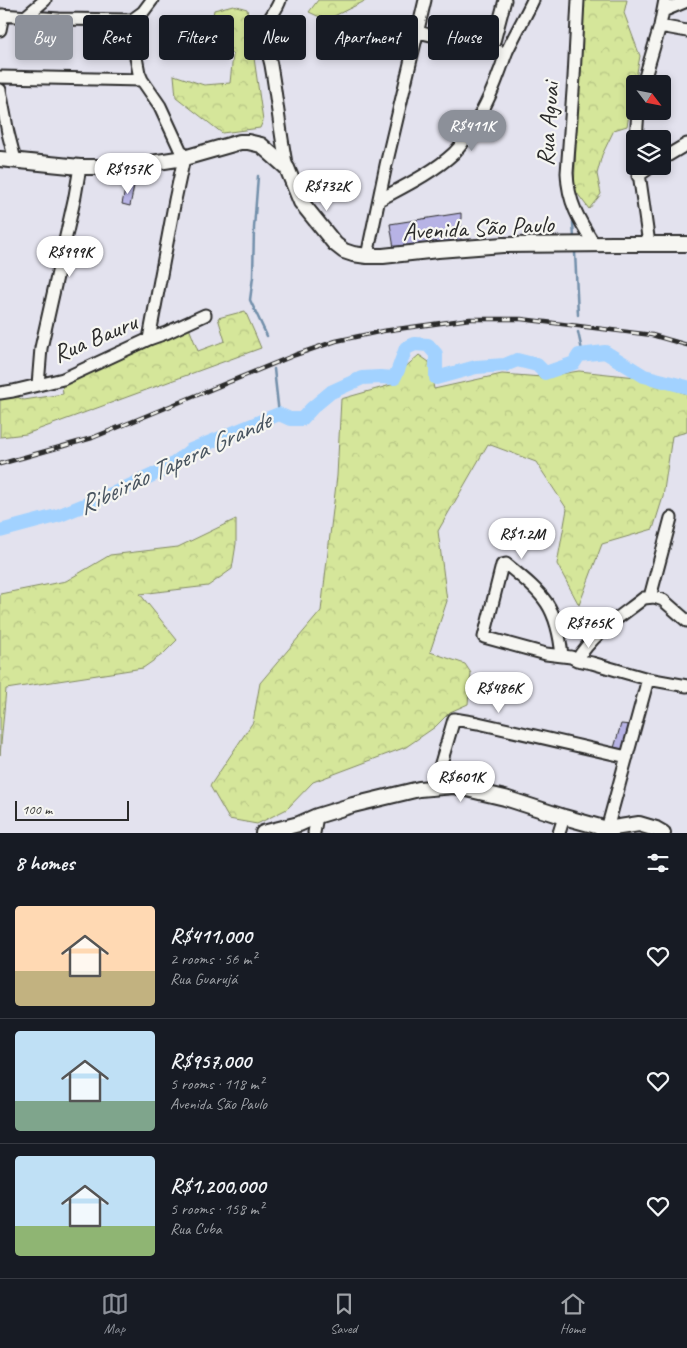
<!DOCTYPE html>
<html lang="en">
<head>
<meta charset="utf-8">
<style>
	body { margin:0; font-family:Caveat,sans-serif; background:#20242c; color:#f1f3f6; height:100vh; display:flex; flex-direction:column; font-size:19px; white-space:nowrap }
	* { box-sizing:border-box; margin:0 }
	p { font-size:16px; color:#9ea1a6 }
	.icon { flex:none; width:28px; height:28px; fill:none; stroke:currentColor; stroke-width:2; stroke-linecap:round; stroke-linejoin:round }
	.map { position:relative; height:833px; overflow:hidden }
	.drawer { display:flex; flex-direction:column; background:#171b24; flex:1 }
	.drawer>* { flex:none }
	.hud { position:absolute; left:15px; top:15px; width:658px; height:45px; display:flex; gap:10px }
	.needle { width:32px; rotate:122deg }
	.tools { position:absolute; left:626px; top:75px; display:grid; gap:10px }
	.tools a { display:grid; place-items:center; width:45px; height:45px; border-radius:5px; background:#171b24; box-shadow:0 2px 8px #0003; font-size:25px }
	.scale { position:absolute; left:15px; bottom:12px; width:114px; box-sizing:border-box; padding-left:5px; border:2px solid #2b2b2b; border-top:0; font-size:14px; line-height:18px; white-space:nowrap; color:#2b2b2b; -webkit-text-stroke:4px #f6f6f2; paint-order:stroke }
	.price { position:absolute; translate:-50% -42px; padding:0 11px; border-radius:18px; background:#fff; color:#222; font-size:16px; line-height:32px; filter:drop-shadow(0 1px 2px #0008) }
	.price::after { content:''; position:absolute; left:50%; top:30px; width:15px; height:11px; margin-left:-8px; background:inherit; clip-path:polygon(0 0,100% 0,50% 100%) }
	.price.current { background:#8c9099; color:#fff }
	ul { padding:0; list-style:none }
	li { display:flex; align-items:center; gap:15px; height:125px; padding:0 15px }
	li+li { border-top:1px solid #363941 }
	li span { display:grid; place-items:center; flex:none; width:140px; height:100px; border-radius:5px; color:#555 }
	li>.icon { margin-inline-start:auto }
	span .icon { width:60px; height:60px; fill:#fffc; stroke-width:1 }
	li b { font-size:21px }
	h2 { display:flex; justify-content:space-between; align-items:center; height:60px; padding:0 15px; font-size:21px }
	.tag { padding:0 18px; border-radius:5px; background:#171b24; box-shadow:0 2px 8px #0003; font-size:18px; line-height:45px }
	.tag.current { background:#8c9099; color:#fff }
	.menu { display:flex; justify-content:space-around; align-items:center; height:70px; border-top:1px solid #363941; background:#171b24; font-size:14px; color:#9ea1a6 }
	.menu a { display:grid; justify-items:center; gap:2px }
	.menu .current { color:#8c9099 }
	.map>svg:first-child { display:block }
	.forest { fill:url(#forest-crowns); stroke:#808862 }
	.lines { fill:none; stroke-linecap:round; stroke-linejoin:round }
	.stream { stroke:#728faa; stroke-width:2.5 }
	.river { stroke:#a2d2ff; stroke-width:14 }
	.building { fill:#b7b3e5; stroke:#2b2b2b }
	.minor-casing { stroke:#2b2b2b; stroke-width:15 }
	.major-casing { stroke:#2b2b2b; stroke-width:18 }
	.minor { stroke:#f6f6f2; stroke-width:11 }
	.major { stroke:#f6f6f2; stroke-width:14 }
	.rail-casing { stroke:#2b2b2b; stroke-width:4.5 }
	.rail { stroke:#f6f6f2; stroke-width:2.5; stroke-dasharray:8; stroke-linecap:butt }
	.labels { text-anchor:middle; dominant-baseline:central; stroke-width:4.5; stroke-linejoin:round; paint-order:stroke }
	.street-label { font-size:25px; fill:#2b2b2b; stroke:#f6f6f2 }
	.water-label { font-size:26px; font-style:italic; fill:#495560; stroke:#f6f6f2 }
</style>
</head>
<body>
<div class="map">
<svg width="687" height="833" viewBox="0 0 687 833">
	<defs>
		<pattern id="forest-crowns" width="20" height="18" patternUnits="userSpaceOnUse" patternTransform="scale(1.25)"><rect width="20" height="18" fill="#d5e69a"/><path d="M2 6a3 3 0 1 1 6 0M12 15a3 3 0 1 1 6 0" fill="none" stroke="#b7c585"/></pattern>
	</defs>
	<rect width="100%" height="100%" fill="#e3e2ee"/>
	<filter id="ink" filterUnits="userSpaceOnUse"><feTurbulence type="fractalNoise" baseFrequency=".02" numOctaves="2"/><feDisplacementMap in="SourceGraphic" scale="10" xChannelSelector="R" yChannelSelector="G"/><feConvolveMatrix kernelMatrix="1 2 1 2 8 2 1 2 1" color-interpolation-filters="sRGB"/></filter>
	<g filter="url(#ink)">
		<path class="forest" d="M318,0H367L326,20L309,12Z
			M584,0H627L624,13L640,56L627,126L614,130L602,155L597,174L601,194L589,209L574,189L581,34Z
			M233,5L247,9L263,121L260,128L222,133L176,97L174,75L204,85L230,83L233,55L211,34L212,20L214,10Z
			M245,311L256,336L261,348L26,434L0,437V399L15,396L24,400L63,394L62,384L91,373L189,328L198,351L225,341L218,318Z
			M419,355L429,362L434,389L502,374L542,377L579,371L636,377L687,394V432L672,436L663,497L653,529L602,544L579,605L557,564L567,509L536,462L488,444L438,531L447,601L430,652L465,664L471,673L468,704L450,712L435,727L406,747L313,782L287,809L257,824L229,819L210,786L253,722L260,683L321,611L337,476L341,399L398,383L402,370Z
			M236,519V544L232,569L208,586L140,594L177,640L163,654L143,668L6,689L0,755V594L66,581L110,555L178,547Z"/>
		<g class="lines">
			<path class="stream" d="M258,176L254,228L253,277L250,300L267,336
				M573,222L574,238
				M575,252L578,315
				M578,332L583,355
				M274,369L279,414"/>
			<path class="river" d="M0,531L60,515L114,493L170,467L191,450L279,414L290,419H302L312,408L331,392L362,378L380,377L394,378L398,370L406,348L415,344L428,345L436,354V378L476,367L505,365L517,360L537,365L545,373L574,363L579,355L605,352L644,376L687,387"/>
		</g>
		<path class="building" d="M126,185L134,186L130,206L122,204Z
			M461,213V240L394,248L390,224Z
			M621,724L631,725L624,749L614,748Z"/>
		<g class="lines">
			<g class="minor-casing">
				<path id="minor" d="M280,0C277,11 266,20 264,31C262,41 269,54 271,65C277,99 280,133 287,168
					M578,0L574,77L567,173C568,202 579,220 594,244
					M663,11L687,1
					M0,15L59,19L132,20L143,12L152,0
					M25,17L45,0
					M132,20L134,47L139,73L142,80L160,106L184,158L175,200L149,339
					M660,26L687,31
					M0,30L3,15
					M418,32L506,53
					M492,49L505,0
					M0,77L142,80
					M643,84L660,26L665,0
					M0,90L8,133L15,160
					M636,139L638,111
					M662,159L687,144
					M638,166L649,244
					M638,176L652,166
					M379,200C403,187 434,172 454,153C471,136 491,96 499,73C502,66 504,58 507,51C515,34 525,17 533,0
					M367,256L386,165L425,0
					M38,385L41,348L75,196L80,167
					M0,393L13,391L63,379L149,339L166,333L205,315
					M650,597L671,518
					M562,656C557,605 544,595 506,564L502,565L484,637L546,654L571,657L577,660L592,663L648,679L687,686
					M577,660C593,633 620,617 644,598L654,597L663,600L687,621
					M434,787L454,719L478,723L627,757
					M607,829L648,679
					M314,833L317,816
					M559,833L564,817"/>
			</g>
			<g class="major-casing">
				<path id="major" d="M0,159L80,167H125L184,158L240,142H248L261,145L287,168L301,202L335,244L344,251L353,254L367,256H383L438,250L503,245L614,244H687
					M263,833L299,824L317,816L353,805L419,789L454,786L505,798L564,817L607,829L639,824L656,829L663,833"/>
			</g>
			<use href="#minor" class="minor"/>
			<use href="#major" class="major"/>
			<g class="rail-casing">
				<path id="rail" d="M0,464L92,438L295,355L336,341L383,331L470,319H521L652,335L687,345"/>
			</g>
			<use href="#rail" class="rail"/>
		</g>
	</g>
	<g class="labels">
		<g class="street-label">
			<text transform="translate(548 124) rotate(-86)">Rua Aguai</text>
			<text transform="translate(478 228) rotate(-3)">Avenida São Paulo</text>
			<text transform="translate(95 338) rotate(-23)">Rua Bauru</text>
		</g>
		<g class="water-label">
			<text transform="translate(174 463) rotate(-25)">Ribeirão Tapera Grande</text>
		</g>
	</g>
</svg>
<div class="tools">
<a><svg class="needle" viewBox="-14 -14 28 28"><path d="M0-13l5 13h-10z" fill="#e53935"/><path d="M0 13l5-13h-10z" fill="#9ea1a6"/></svg></a>
<a><svg class="icon" aria-label="layers" viewBox="0 0 24 24"><path d="M12 4l9 5-9 5-9-5zM3 14l9 5 9-5"/></svg></a>
</div>
<div class="scale">100 m</div>
<b class="price current" style="left:472px;top:152px">R$411K</b>
<b class="price" style="left:128px;top:195px">R$957K</b>
<b class="price" style="left:327px;top:212px">R$732K</b>
<b class="price" style="left:70px;top:278px">R$999K</b>
<b class="price" style="left:522px;top:560px">R$1.2M</b>
<b class="price" style="left:589px;top:649px">R$765K</b>
<b class="price" style="left:499px;top:714px">R$486K</b>
<b class="price" style="left:461px;top:803px">R$601K</b>
<div class="hud">
<a class="tag current">Buy</a>
<a class="tag">Rent</a>
<a class="tag">Filters</a>
<a class="tag">New</a>
<a class="tag">Apartment</a>
<a class="tag">House</a>
</div>
</div>
<section class="drawer">
<h2>8 homes<svg class="icon" aria-label="filters" viewBox="0 0 24 24"><path d="M4 7h16M4 17h16"/><circle cx="9" cy="7" r="2"/><circle cx="15" cy="17" r="2"/></svg></h2>
<ul>
<li><span style="background:linear-gradient(#ffd9b3 65%,#c2b280 0)"><svg class="icon" aria-label="home" viewBox="0 0 24 24"><path d="M3 11l9-7 9 7M6 9v11h12V9"/></svg></span><div><b>R$411,000</b><p>2 rooms · 56 m²</p><p>Rua Guarujá</p></div><svg class="icon" aria-label="heart" viewBox="0 0 24 24"><path d="M12 20l-8-8c-3-5 5-10 8-4 3-6 11-1 8 4z"/></svg></li>
<li><span style="background:linear-gradient(#bfe0f5 70%,#7fa58c 0)"><svg class="icon" aria-label="home" viewBox="0 0 24 24"><path d="M3 11l9-7 9 7M6 9v11h12V9"/></svg></span><div><b>R$957,000</b><p>5 rooms · 118 m²</p><p>Avenida São Paulo</p></div><svg class="icon" aria-label="heart" viewBox="0 0 24 24"><path d="M12 20l-8-8c-3-5 5-10 8-4 3-6 11-1 8 4z"/></svg></li>
<li><span style="background:linear-gradient(#bfe0f5 70%,#8fb573 0)"><svg class="icon" aria-label="home" viewBox="0 0 24 24"><path d="M3 11l9-7 9 7M6 9v11h12V9"/></svg></span><div><b>R$1,200,000</b><p>5 rooms · 158 m²</p><p>Rua Cuba</p></div><svg class="icon" aria-label="heart" viewBox="0 0 24 24"><path d="M12 20l-8-8c-3-5 5-10 8-4 3-6 11-1 8 4z"/></svg></li>
</ul>
</section>
<nav class="menu">
<a class="current"><svg class="icon" aria-label="map" viewBox="0 0 24 24"><path d="M3 6l6-2 6 2 6-2v14l-6 2-6-2-6 2zM9 4v14M15 6v14"/></svg>Map</a>
<a><svg class="icon" aria-label="saved" viewBox="0 0 24 24"><path d="M7 4h10v16l-5-4-5 4z"/></svg>Saved</a>
<a><svg class="icon" aria-label="home" viewBox="0 0 24 24"><path d="M3 11l9-7 9 7M6 9v11h12V9"/></svg>Home</a>
</nav>
</body>
</html>
